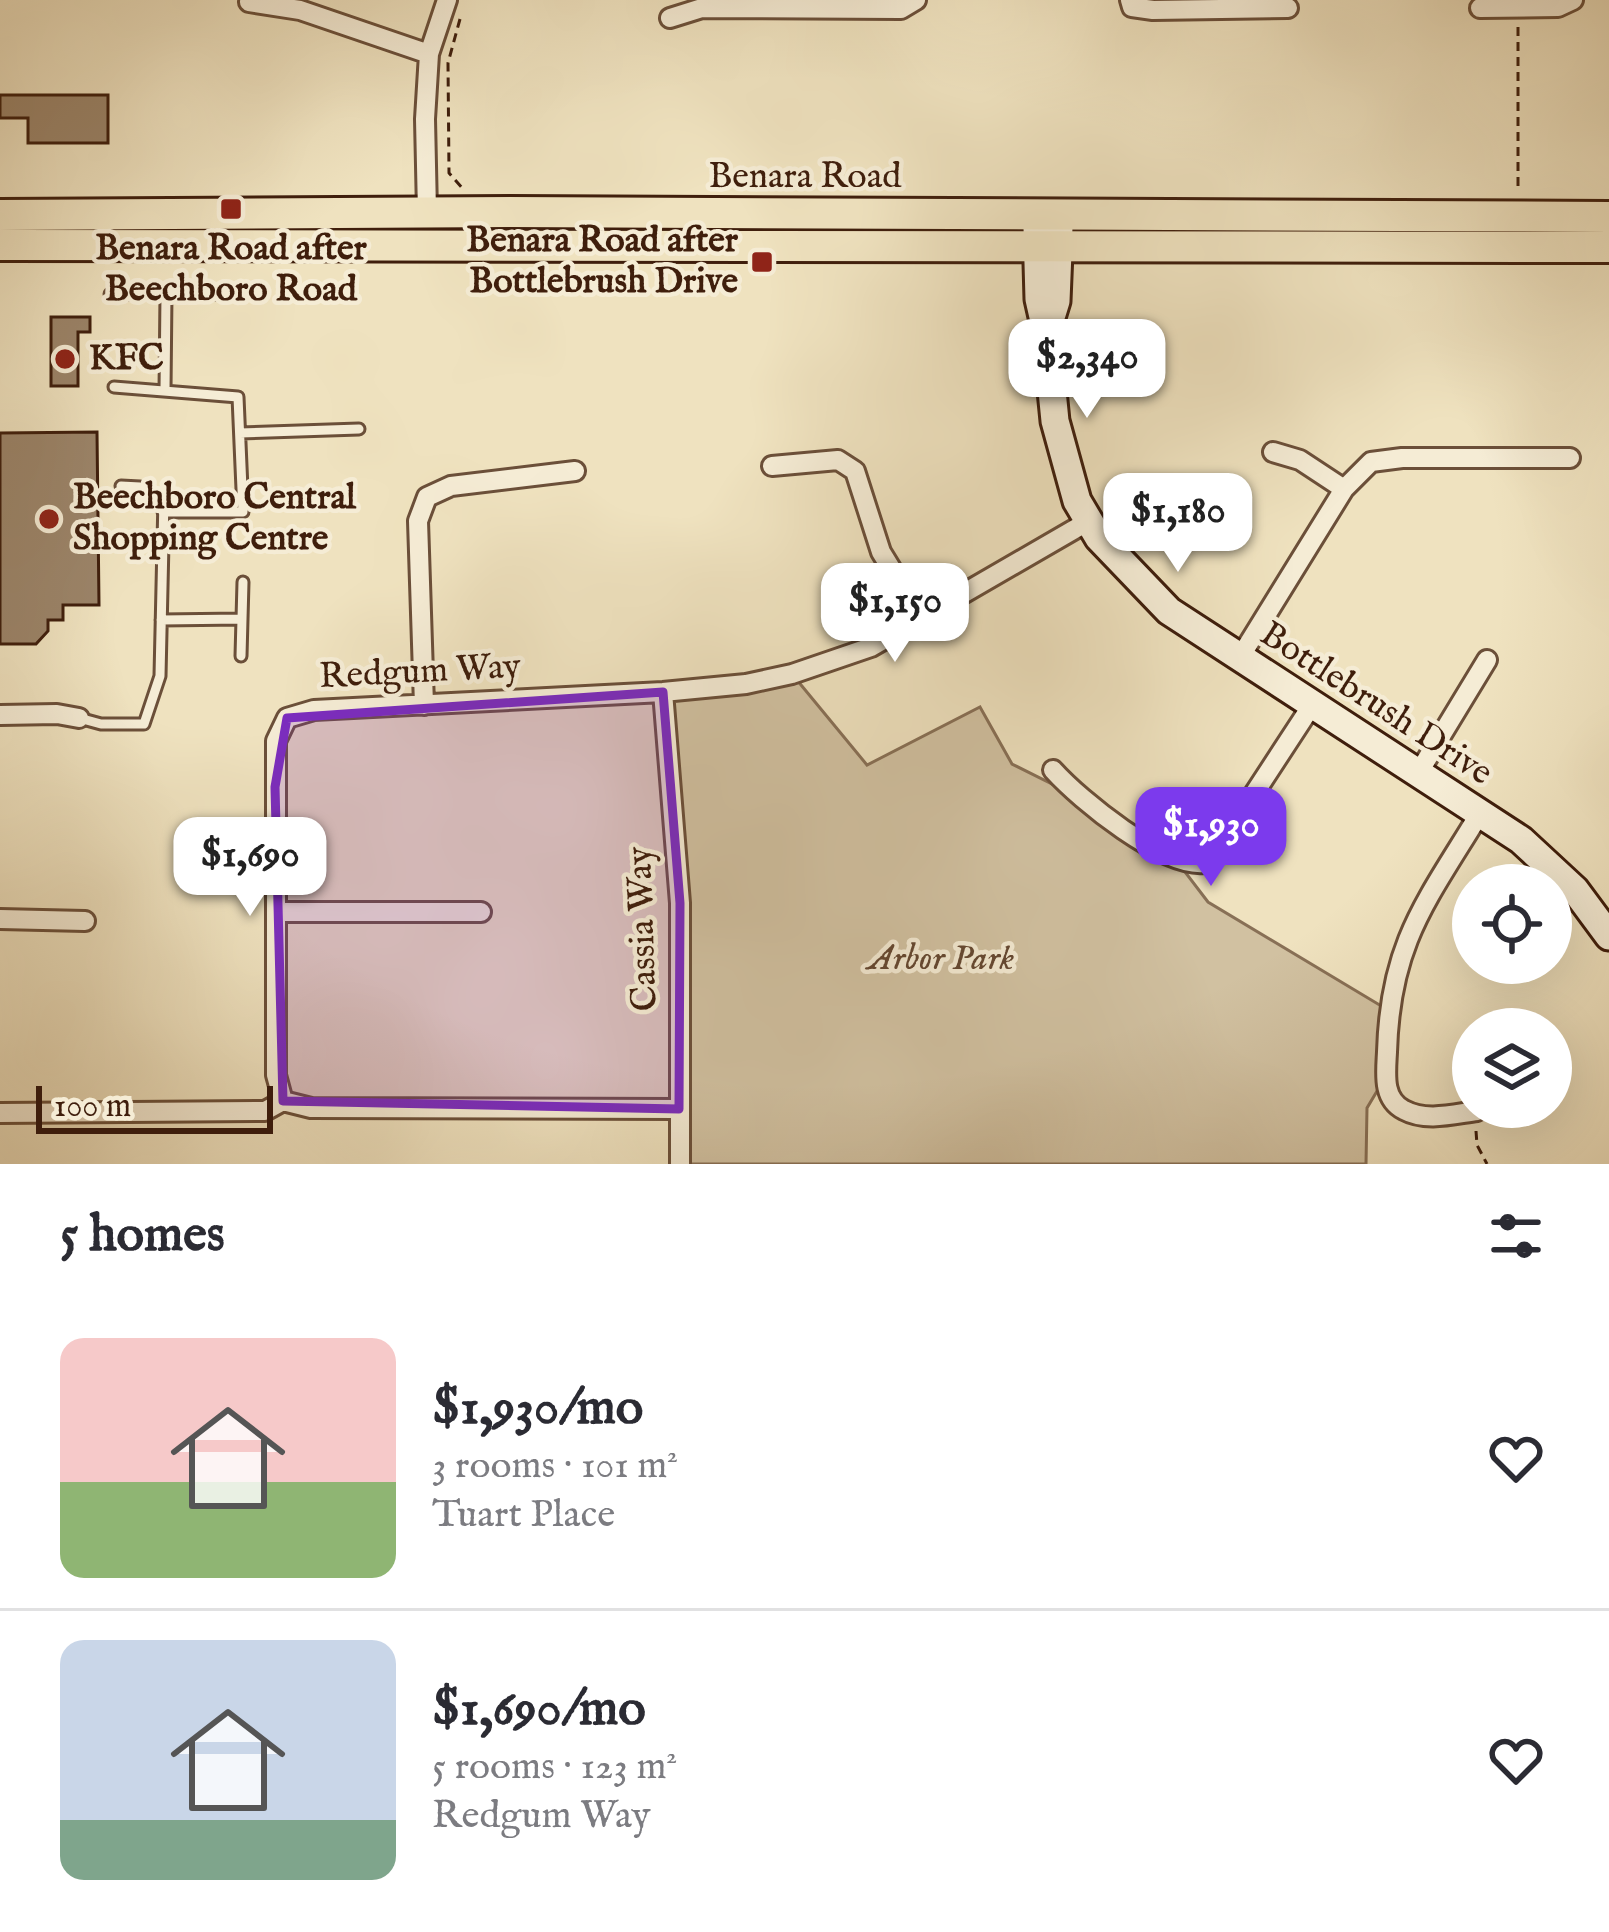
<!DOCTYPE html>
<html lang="en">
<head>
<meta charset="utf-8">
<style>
	body { margin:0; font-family:"IM FELL English",serif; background:#f7f7f7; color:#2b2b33; height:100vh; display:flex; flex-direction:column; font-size:45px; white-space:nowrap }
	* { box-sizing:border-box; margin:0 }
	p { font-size:39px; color:#7c7c81 }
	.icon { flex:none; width:66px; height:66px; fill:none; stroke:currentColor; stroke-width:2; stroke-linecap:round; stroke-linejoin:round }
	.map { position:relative; height:1164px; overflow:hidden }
	.sheet { display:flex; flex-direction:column; background:#fff; flex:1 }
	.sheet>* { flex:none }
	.tools { position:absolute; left:1452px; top:864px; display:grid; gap:24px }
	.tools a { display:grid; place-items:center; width:120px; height:120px; border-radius:50%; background:#fff; box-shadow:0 12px 48px #0002; font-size:60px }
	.scale { position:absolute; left:36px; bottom:30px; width:237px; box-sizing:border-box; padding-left:12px; border:6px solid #3f1e0c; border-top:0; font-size:33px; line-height:42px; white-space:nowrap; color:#3f1e0c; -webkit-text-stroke:9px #f5ecd5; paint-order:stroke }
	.price { position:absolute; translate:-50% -102px; padding:0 27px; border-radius:24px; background:#fff; color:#222; font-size:39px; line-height:78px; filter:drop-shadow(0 3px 6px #0008) }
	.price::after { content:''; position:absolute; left:50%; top:72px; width:36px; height:27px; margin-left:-18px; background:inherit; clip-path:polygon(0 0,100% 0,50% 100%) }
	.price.active { background:#7c3aed; color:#fff }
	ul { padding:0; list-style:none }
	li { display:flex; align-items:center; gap:36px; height:300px; padding:0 60px }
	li+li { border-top:3px solid #e1e1e2 }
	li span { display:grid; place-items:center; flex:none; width:336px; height:240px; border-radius:24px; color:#555 }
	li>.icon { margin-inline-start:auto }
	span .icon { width:144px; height:144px; fill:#fffc; stroke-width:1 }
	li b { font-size:51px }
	h2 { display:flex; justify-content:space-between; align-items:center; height:144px; padding:0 60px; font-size:51px }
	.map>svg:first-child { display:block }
	.green { fill:#d1c1a1; stroke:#887056; stroke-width:3 }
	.building { fill:#9b8469; stroke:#3f1e0c; stroke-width:3 }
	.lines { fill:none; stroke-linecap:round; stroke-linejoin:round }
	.lane-casing { stroke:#6b4f39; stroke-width:15 }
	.street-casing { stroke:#6b4f39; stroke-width:24 }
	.secondary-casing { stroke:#3f1e0c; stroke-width:33 }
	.primary-casing { stroke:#3f1e0c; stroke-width:36 }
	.path { stroke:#3f1e0c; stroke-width:3; stroke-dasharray:9 6; stroke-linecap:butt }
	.lane { stroke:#f5ecd5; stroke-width:9 }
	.street { stroke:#f5ecd5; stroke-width:18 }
	.secondary { stroke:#f5ecd5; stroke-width:27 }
	.primary { stroke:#efe2bf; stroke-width:30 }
	.marked { fill:#7b2cbf; fill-opacity:0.2; stroke:#7b2cbf; stroke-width:9; stroke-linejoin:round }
	.poi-dot { fill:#8f2418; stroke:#f5ecd5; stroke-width:4.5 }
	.labels { text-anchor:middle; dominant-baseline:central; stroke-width:9; stroke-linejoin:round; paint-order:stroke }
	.street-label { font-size:36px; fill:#3f1e0c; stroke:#f5ecd5 }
	.poi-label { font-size:36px; font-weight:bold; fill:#3f1e0c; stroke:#f5ecd5; text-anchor:start }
	.park-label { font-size:36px; font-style:italic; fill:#644731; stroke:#f5ecd5 }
</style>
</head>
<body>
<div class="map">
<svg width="1609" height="1164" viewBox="0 0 1609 1164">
	<rect width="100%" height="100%" fill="#efe2bf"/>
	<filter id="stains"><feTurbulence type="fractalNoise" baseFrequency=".00167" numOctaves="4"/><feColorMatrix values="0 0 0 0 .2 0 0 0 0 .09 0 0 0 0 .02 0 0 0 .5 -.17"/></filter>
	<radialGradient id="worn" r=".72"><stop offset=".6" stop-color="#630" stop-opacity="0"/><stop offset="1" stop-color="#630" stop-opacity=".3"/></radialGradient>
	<path class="green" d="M792,674L867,765L980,707L1012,764L1078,797L1176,860L1208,902L1388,1010L1386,1076L1367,1108L1366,1164H680L663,693Z"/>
	<path class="building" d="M0,95H108V143H28V118H0Z
		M51,317H90V332H78V386H51Z
		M97,432L99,605H63V620H48V631L36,644H0V433Z"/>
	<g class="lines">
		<g class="lane-casing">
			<path id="lane" d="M110,294H242
				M114,387L238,397L243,512H163
				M165,390L166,294
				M240,433L359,429
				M161,620L241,619
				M241,656L243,582
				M79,718L101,724H144L160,676L164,498L140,487L121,486"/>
		</g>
		<g class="street-casing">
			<path id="street" d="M1130,0L1132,7L1153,10L1288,8
				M249,2L300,10L429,54
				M1480,8L1558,7L1573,0
				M670,18L702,8L901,9L916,0
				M427,212L425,119L429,54L447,0
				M1273,452L1300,460L1344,489
				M772,466L838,460L855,471L881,552L922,619
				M1239,659L1344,489L1371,462L1402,458H1570
				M663,692L680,903V1164
				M424,705L418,521L427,497L451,486L575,471
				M0,715L57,714L79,718
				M1053,770C1081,801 1162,867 1204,863L1216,852L1312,705
				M1419,772L1487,660
				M277,912H481
				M0,919L85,921
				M679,1109L311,1108L283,1101L276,1075V741L287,718L314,710L663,692L746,684L792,674L871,647L1087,522
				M1477,1111C1454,1114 1426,1122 1404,1110C1382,1099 1386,1073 1387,1052C1390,943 1426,902 1480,813
				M0,1113L265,1111L283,1101"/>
		</g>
		<g class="secondary-casing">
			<path id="secondary" d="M1037,227L1039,299L1046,330L1055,421L1077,501L1099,538L1169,611L1521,840L1575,890L1609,936
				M1052,314L1056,301L1059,227"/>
		</g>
		<g class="primary-casing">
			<path id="primary" d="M0,215L510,212L1609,217
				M0,245L1609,247"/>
		</g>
		<path class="path" d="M460,19L448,63L449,173L463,189
			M1518,27V192
			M1476,1131L1477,1145L1487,1164"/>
		<use href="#lane" class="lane"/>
		<use href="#street" class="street"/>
		<use href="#secondary" class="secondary"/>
		<use href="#primary" class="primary"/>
	</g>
	<path class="marked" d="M663,692L680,903L679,1109L283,1101L275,787L287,718Z"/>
	<g class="poi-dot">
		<rect x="219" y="197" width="24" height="24" rx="6"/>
		<rect x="750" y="250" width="24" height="24" rx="6"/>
		<circle cx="65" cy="359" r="12"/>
		<circle cx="49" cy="519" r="12"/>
	</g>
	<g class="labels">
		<g class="street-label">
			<text x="805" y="177">Benara Road</text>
			<text transform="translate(420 672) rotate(-3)">Redgum Way</text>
			<text transform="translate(1376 704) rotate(33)">Bottlebrush Drive</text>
			<text transform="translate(643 929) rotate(-92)">Cassia Way</text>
		</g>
		<g class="poi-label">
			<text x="738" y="241" text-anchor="end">Benara Road after<tspan x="738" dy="41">Bottlebrush Drive</tspan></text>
			<text x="231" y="249" text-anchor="middle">Benara Road after<tspan x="231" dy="41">Beechboro Road</tspan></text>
			<text x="89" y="359">KFC</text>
			<text x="73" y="498">Beechboro Central<tspan x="73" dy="41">Shopping Centre</tspan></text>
		</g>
		<g class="park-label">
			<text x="941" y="959">Arbor Park</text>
		</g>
	</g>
	<rect width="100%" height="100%" filter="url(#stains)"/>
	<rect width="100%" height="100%" fill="url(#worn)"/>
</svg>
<div class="tools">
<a><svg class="icon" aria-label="locate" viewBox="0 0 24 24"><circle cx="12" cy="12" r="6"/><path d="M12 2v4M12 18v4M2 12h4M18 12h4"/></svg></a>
<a><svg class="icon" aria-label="layers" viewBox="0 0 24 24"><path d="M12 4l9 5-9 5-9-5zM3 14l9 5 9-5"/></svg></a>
</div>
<div class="scale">100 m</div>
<b class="price" style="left:1087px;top:421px">$2,340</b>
<b class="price" style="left:1178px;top:575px">$1,180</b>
<b class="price" style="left:895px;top:665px">$1,150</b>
<b class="price active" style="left:1211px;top:889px">$1,930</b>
<b class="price" style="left:250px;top:919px">$1,690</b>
</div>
<section class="sheet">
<h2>5 homes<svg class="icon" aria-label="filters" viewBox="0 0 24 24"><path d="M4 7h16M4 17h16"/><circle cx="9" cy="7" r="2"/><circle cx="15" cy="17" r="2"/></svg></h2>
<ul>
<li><span style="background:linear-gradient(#f6c9c9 60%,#8fb573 0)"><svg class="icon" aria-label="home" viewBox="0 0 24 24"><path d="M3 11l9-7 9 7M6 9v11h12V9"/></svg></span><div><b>$1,930/mo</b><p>3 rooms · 101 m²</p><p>Tuart Place</p></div><svg class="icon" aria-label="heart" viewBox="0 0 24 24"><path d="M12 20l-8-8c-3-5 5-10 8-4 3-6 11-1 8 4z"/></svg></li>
<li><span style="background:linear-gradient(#c9d6e8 75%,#7fa58c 0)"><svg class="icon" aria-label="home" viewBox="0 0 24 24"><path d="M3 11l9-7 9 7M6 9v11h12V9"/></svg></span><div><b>$1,690/mo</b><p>5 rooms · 123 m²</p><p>Redgum Way</p></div><svg class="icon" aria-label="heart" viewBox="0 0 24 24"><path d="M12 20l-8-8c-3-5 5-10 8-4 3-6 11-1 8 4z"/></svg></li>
</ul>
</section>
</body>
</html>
